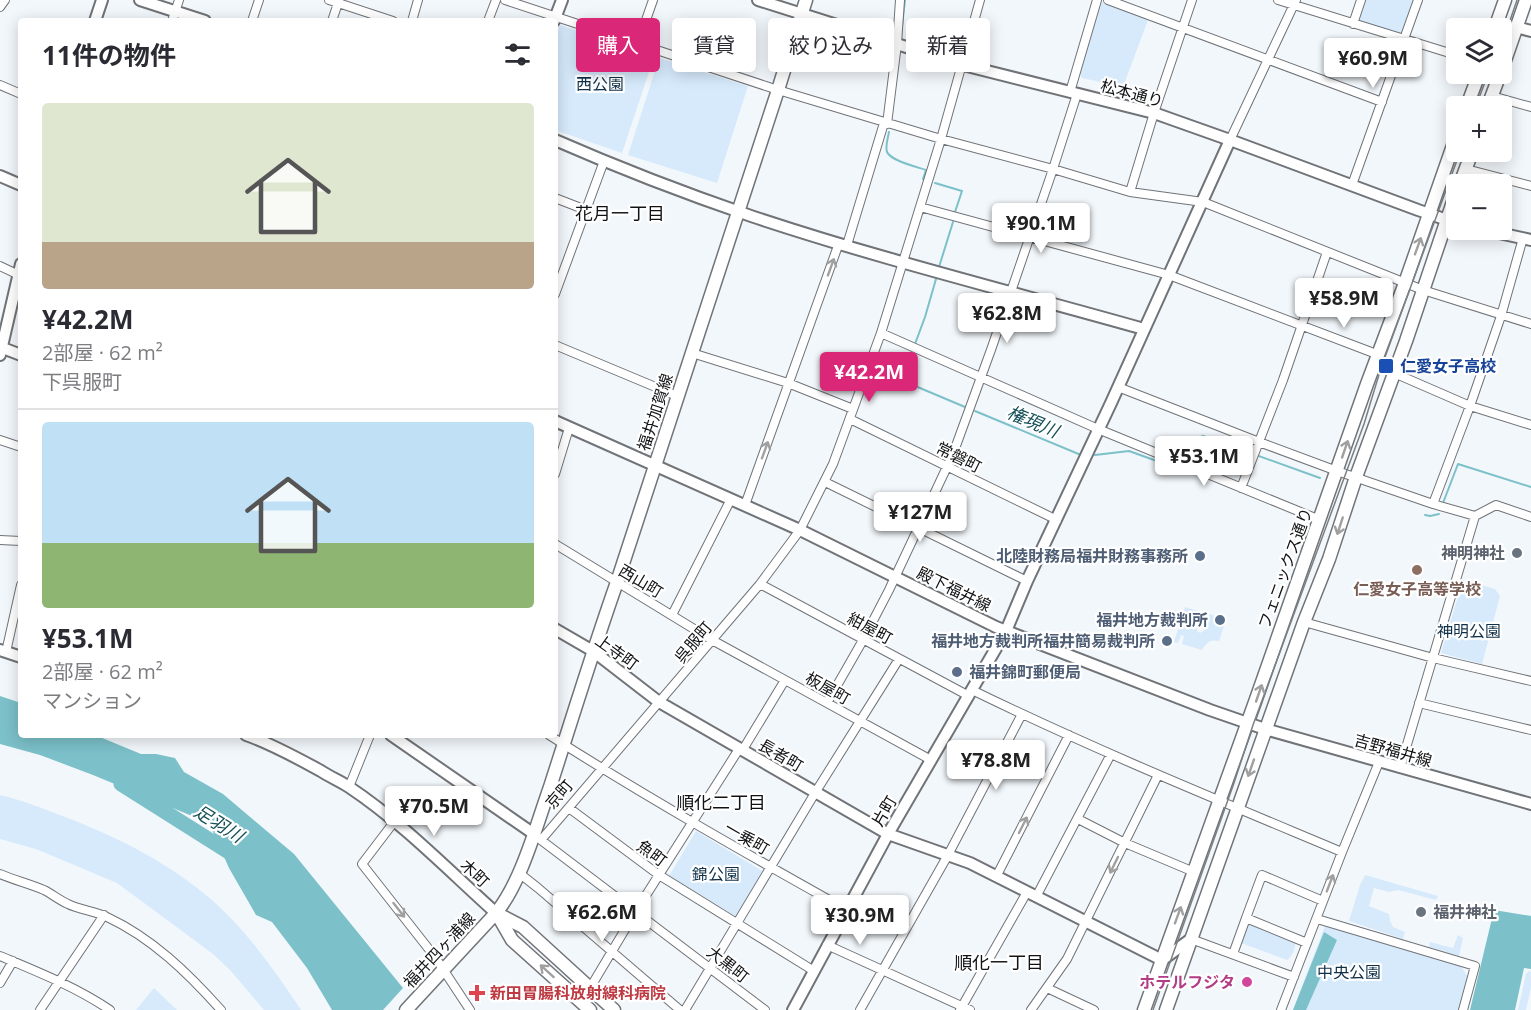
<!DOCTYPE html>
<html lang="ja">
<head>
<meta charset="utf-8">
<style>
	body { margin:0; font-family:"Open Sans","Noto Sans JP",sans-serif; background:#f7f7f7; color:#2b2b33; height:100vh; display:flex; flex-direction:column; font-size:22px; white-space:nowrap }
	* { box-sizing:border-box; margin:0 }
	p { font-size:20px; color:#7c7c81 }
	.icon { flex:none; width:33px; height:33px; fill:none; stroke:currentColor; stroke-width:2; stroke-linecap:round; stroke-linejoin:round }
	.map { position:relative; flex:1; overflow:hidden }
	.sheet { position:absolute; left:18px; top:18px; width:540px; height:720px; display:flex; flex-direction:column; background:#fff; border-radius:6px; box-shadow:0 3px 15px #0003 }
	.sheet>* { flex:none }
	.guide { position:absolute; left:576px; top:18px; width:570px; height:54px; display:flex; gap:12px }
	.controls { position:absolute; left:1446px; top:18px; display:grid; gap:12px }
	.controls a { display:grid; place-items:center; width:66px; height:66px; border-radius:6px; background:#fff; box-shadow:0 3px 15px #0003; font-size:30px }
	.price { position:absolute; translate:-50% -51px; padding:0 14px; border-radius:6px; background:#fff; color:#222; font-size:20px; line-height:39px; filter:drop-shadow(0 2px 3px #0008) }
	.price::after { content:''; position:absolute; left:50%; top:36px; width:18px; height:14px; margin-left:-9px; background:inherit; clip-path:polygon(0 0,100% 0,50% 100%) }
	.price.selected { background:#db2777; color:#fff }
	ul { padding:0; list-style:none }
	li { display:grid; align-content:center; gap:12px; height:318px; padding:0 24px }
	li+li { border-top:2px solid #e1e1e2 }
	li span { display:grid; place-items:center; height:186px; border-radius:6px; color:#555 }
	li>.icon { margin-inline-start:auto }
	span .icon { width:108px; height:108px; fill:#fffc; stroke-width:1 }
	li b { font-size:26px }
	h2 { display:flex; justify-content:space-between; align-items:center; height:72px; padding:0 24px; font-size:26px }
	.tag { padding:0 21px; border-radius:6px; background:#fff; box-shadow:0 3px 15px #0003; font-size:21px; line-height:54px }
	.tag.selected { background:#db2777; color:#fff }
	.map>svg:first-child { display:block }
	.green { fill:#d6eafc }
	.water { fill:#7cc0c9 }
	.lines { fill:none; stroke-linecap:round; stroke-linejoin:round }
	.stream { stroke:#7cc0c9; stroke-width:2 }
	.river { stroke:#7cc0c9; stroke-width:15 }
	.street-casing { stroke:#707377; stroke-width:10 }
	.secondary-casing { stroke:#707377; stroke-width:14 }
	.primary-casing { stroke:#707377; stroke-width:15 }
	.street { stroke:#fff; stroke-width:8 }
	.secondary { stroke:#fff; stroke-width:10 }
	.primary { stroke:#fff; stroke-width:12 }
	.tram { stroke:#7d8083; stroke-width:1.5 }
	.oneway { stroke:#a0a0a1 }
	.transit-dot { fill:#1a4fb4; stroke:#fff; stroke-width:2 }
	.worship-dot { fill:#6b7280; stroke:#fff; stroke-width:2 }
	.service-dot { fill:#5c6f8a; stroke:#fff; stroke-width:2 }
	.education-dot { fill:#8d6e63; stroke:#fff; stroke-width:2 }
	.hotel-dot { fill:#d1479c; stroke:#fff; stroke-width:2 }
	.health-dot { fill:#e0444e; stroke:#fff; stroke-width:2 }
	.labels { text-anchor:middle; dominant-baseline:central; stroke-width:4.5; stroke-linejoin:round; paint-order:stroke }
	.park-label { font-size:16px; fill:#103049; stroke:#fff }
	.street-label { font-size:16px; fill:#111214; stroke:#fff }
	.transit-label { font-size:16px; font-weight:bold; fill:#164399; stroke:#fff; text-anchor:start }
	.worship-label { font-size:16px; font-weight:bold; fill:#5b616d; stroke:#fff; text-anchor:end }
	.service-label { font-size:16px; font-weight:bold; fill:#4e5e75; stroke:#fff; text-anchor:end }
	.education-label { font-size:16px; font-weight:bold; fill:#785e54; stroke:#fff }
	.hotel-label { font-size:16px; font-weight:bold; fill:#b23c85; stroke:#fff; text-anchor:end }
	.health-label { font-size:16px; font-weight:bold; fill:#be3a42; stroke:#fff; text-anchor:start }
	.neighbourhood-label { font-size:18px; fill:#111214; stroke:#fff }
	.water-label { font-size:18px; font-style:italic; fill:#155058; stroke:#fff }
</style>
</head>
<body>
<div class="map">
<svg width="1531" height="1010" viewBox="0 0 1531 1010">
	<rect width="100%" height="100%" fill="#f2f7fb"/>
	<path class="green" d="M1364,0H1414L1402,37L1355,22Z
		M1102,2L1148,20L1123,87L1082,78L1079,72Z
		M560,25L654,57L622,153L555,130V39Z
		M659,58L748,86L717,183L628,155Z
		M1463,580L1495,589L1500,596L1482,664L1441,653Z
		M1185,607L1205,613L1202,624L1199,625L1197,627V631L1200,633L1205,630V626L1203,625L1207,613L1226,620L1219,641C1211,639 1206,642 1202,650L1182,644L1184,636L1181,635L1178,643L1174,642Z
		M0,795C22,800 44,809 65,817C118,837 169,863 212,900C247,931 275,971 301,1010H264L230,970L213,954L117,883L36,849L0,839Z
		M696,831L764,872L737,917L669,876Z
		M1365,875L1438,896L1436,900L1398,890L1389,892L1374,888L1369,906L1389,914L1390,921L1393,927L1405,932L1403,939L1349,921L1360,885Z
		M1249,922L1295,942C1296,948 1292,957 1287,960L1241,943Z
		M1325,926L1461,966L1469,979L1460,1010H1293Z
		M1458,935L1463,938L1459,956L1429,947L1430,942L1453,948Z
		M1529,971L1531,972V988L1526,1010H1518L1526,974Z
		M154,988L177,1010H136Z"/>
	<path class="water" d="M0,696L21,703V735H95L141,754H156L175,758L184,772L223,794L294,854L403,988L383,1010H332L307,968L272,922L256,915L229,868L209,823L93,775L40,755L0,744Z
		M1494,910L1531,916V969L1524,968L1515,1010H1470Z
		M1324,932L1337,940L1306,1010H1293Z"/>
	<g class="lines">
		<path class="stream" d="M902,27L905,0
			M889,132C888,138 885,146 887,152C891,161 917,167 926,170L923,179
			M935,183L962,191L955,212
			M939,267L953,222
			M915,344L925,317L936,279
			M911,353L901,380L965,407
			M975,411L1081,455
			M1095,455L1129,451L1179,469
			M1187,460L1196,439L1203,436L1320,478
			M1443,503L1458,464L1531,487
			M1425,515L1430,516L1439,514"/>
		<path class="river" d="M121,784L235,856"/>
		<g class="street-casing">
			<path id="street" d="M329,0L393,21
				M505,0L778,90L941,139L1053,169L1130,192L1203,202L1423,290L1531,324
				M1108,0L1382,102
				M1278,0L1456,55
				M0,7L5,0
				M172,21L179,0
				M252,21L259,0
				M332,21L339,0
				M412,21L418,0
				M488,21L496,0
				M1353,24L1361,0
				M638,43L653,0
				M0,85L21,94
				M1070,92L1097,0
				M1492,96L1531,107
				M887,124L897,44L900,0
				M1230,140L1296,0
				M1466,169L1531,186
				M1352,185L1418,0
				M1130,192L1154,113L1192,0
				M555,198L586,210
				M920,207L1169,275L1379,355
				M847,245L884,123
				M0,266L21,276
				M555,294L604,161
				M881,333L1098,429L1320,520
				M555,345L677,396
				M692,353L788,383L853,409
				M1394,373L1470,406L1531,425
				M1118,387L1259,442L1337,471L1433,504L1475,516L1496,505L1531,517
				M850,419L1057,520
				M0,440L21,447
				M555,474L569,428
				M825,482L1027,581
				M1241,488L1283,380L1327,252
				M1433,504L1470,406L1501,316L1523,238
				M745,505L839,243
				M0,540L21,541
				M555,544L712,640L931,760
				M760,584L969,696
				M672,615L731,499
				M1304,622L1433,658L1531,681
				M6,652L21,585
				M972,690C1093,749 1218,800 1342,852
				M827,703L863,640L889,590L953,454L992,347L1053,169L1077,94
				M1419,703L1531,730
				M549,735C646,797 747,854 847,910
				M742,751L785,680
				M1400,768L1475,516
				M349,787L370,735
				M569,808L659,875L814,971
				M1078,819L1125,843L1194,872
				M394,822L362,864L435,957L470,1010
				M537,837L765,1010
				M541,840L760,584L800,530L833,464L881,333L941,139L980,0
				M519,873L538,888L680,1010
				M0,874C14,880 30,884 44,890C52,894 59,900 68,904C80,910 95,911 107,917C152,938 188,973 221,1010
				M996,877L1069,735
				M1036,897L1111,754
				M1246,918L1262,875L1323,901
				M1317,919L1475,966L1463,1010
				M1191,939L1294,977
				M827,945L970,1010
				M1233,954L1246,918L1307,943
				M0,956C38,972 76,987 110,1010
				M0,983L13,961
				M590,988L636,911L739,749
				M1047,988L1094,1010
				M40,1010L104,915
				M685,1010L815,793L899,659
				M860,1010L948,855L1022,714
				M960,1010L1027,892
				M1031,1010L1067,959L1158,775
				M1281,1010L1342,852L1379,762"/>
		</g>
		<g class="secondary-casing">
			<path id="secondary" d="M140,0L205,21
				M758,0L963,65L1154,113L1230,140L1418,210L1456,223
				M95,21L102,0
				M554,21L562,0
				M1516,27L1531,31
				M555,140C619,168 684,193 751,216C880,259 1013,292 1144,329
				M0,176L21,185
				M1485,230L1531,240
				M0,347L21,355
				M0,355L21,264
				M555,421L800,530L996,627L1210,710L1265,729L1531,804
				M555,629L593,651L659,702L888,834L970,863L1162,960L1191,939
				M0,650L21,657
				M246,735C272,744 297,758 321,771C330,777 340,781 349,787C403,823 448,870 496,913
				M391,735L534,834
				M793,1010L888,834L1006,631L1027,581L1111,403L1230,140"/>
		</g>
		<g class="primary-casing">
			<path id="primary" d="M1495,28L1505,0
				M1502,69L1526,0
				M1467,106L1479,74
				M1488,106L1500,74
				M1460,184L1472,152
				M496,913L523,927L614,1010
				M497,914L512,940L590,1010
				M406,1010L496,913C522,881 536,826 550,787C572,719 593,650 617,582L778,90L806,0
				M1144,1010L1255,702L1367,384L1405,283L1456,137
				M1166,1010L1304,622L1329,559L1356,477L1406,341L1456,193"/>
		</g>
		<use href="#street" class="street"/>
		<use href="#secondary" class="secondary"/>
		<use href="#primary" class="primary"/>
		<path class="tram" d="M1502,44L1517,0
			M1476,106L1488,74
			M1153,1010L1234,783L1253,725L1364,424L1381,368L1460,152"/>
	</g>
	<defs><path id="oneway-shaft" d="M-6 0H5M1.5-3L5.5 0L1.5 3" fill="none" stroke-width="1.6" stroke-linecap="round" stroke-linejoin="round" transform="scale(1.5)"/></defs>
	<g class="oneway">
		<use href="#oneway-shaft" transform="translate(1418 246) rotate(-70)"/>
		<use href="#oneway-shaft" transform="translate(831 267) rotate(-70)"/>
		<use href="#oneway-shaft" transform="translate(1345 449) rotate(-71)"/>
		<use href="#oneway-shaft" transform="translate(765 450) rotate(-70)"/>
		<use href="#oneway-shaft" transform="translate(1340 526) rotate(108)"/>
		<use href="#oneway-shaft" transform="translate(1259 693) rotate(-71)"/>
		<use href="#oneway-shaft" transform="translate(1251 768) rotate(109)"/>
		<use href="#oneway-shaft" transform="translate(1023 825) rotate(-63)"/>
		<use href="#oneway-shaft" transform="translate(1114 865) rotate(116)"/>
		<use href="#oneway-shaft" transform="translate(1330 883) rotate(-69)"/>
		<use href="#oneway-shaft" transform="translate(399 910) rotate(52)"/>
		<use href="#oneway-shaft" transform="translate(1178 915) rotate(-70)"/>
		<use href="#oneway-shaft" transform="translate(547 971) rotate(-138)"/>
	</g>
	<rect class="transit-dot" x="1378" y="358" width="16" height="16" rx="3"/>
	<g class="worship-dot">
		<circle cx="1517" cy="553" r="6"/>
		<circle cx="1421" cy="912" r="6"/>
	</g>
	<g class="service-dot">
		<circle cx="1200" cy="556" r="6"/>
		<circle cx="1220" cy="620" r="6"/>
		<circle cx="1167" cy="641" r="6"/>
		<circle cx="957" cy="672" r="6"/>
	</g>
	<circle class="education-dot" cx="1417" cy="570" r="6"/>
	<circle class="hotel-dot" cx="1247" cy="982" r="6"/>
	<path class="health-dot" d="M474 984h6v6h6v6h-6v6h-6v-6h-6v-6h6z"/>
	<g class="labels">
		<g class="park-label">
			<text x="600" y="84">西公園</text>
			<text x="1469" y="631">神明公園</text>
			<text x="716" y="874">錦公園</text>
			<text x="1349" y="972">中央公園</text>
		</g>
		<g class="street-label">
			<text transform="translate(1132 93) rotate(15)">松本通り</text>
			<text transform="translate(655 412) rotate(-72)">福井加賀線</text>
			<text transform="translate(959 457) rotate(26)">常磐町</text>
			<text transform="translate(1285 568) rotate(-70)">フェニックス通り</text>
			<text transform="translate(641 581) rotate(31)">西山町</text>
			<text transform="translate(954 589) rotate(26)">殿下福井線</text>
			<text transform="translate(870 628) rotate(28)">紺屋町</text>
			<text transform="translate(693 642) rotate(-50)">呉服町</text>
			<text transform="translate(617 652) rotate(36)">上寺町</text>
			<text transform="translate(828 688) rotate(29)">板屋町</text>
			<text transform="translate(1393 750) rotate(16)">吉野福井線</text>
			<text transform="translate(781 755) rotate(30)">長者町</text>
			<text transform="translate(559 794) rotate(-49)">京町</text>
			<text transform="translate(884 811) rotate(-60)">片町</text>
			<text transform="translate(747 838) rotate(30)">一乗町</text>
			<text transform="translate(652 853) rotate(36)">魚町</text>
			<text transform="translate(475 873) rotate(43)">木町</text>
			<text transform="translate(439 950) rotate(-47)">福井四ヶ浦線</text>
			<text transform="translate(728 964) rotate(38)">大黒町</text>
		</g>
		<g class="transit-label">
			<text x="1400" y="366">仁愛女子高校</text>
		</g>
		<g class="worship-label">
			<text x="1505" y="553">神明神社</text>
			<text x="1433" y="912" text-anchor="start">福井神社</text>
		</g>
		<g class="service-label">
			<text x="1188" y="556">北陸財務局福井財務事務所</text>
			<text x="1208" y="620">福井地方裁判所</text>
			<text x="1155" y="641">福井地方裁判所福井簡易裁判所</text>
			<text x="969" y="672" text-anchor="start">福井錦町郵便局</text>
		</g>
		<g class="education-label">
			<text x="1417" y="589">仁愛女子高等学校</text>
		</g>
		<g class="hotel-label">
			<text x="1235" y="982">ホテルフジタ</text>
		</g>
		<g class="health-label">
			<text x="490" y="993">新田胃腸科放射線科病院</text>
		</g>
		<g class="neighbourhood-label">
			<text x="620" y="213">花月一丁目</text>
			<text x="721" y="802">順化二丁目</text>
			<text x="999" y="962">順化一丁目</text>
		</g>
		<g class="water-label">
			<text transform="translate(1033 421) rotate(23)">権現川</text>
			<text transform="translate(219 823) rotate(32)">足羽川</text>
		</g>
	</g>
</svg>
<div class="controls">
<a><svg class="icon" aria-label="layers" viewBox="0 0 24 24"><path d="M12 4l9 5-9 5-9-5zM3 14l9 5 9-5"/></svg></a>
<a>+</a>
<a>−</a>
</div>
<b class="price" style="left:1373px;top:89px">¥60.9M</b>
<b class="price" style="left:1041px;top:254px">¥90.1M</b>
<b class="price" style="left:1344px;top:329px">¥58.9M</b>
<b class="price" style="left:1007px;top:344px">¥62.8M</b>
<b class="price selected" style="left:869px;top:403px">¥42.2M</b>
<b class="price" style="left:1204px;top:487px">¥53.1M</b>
<b class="price" style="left:920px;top:543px">¥127M</b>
<b class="price" style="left:996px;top:791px">¥78.8M</b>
<b class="price" style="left:434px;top:837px">¥70.5M</b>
<b class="price" style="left:602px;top:943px">¥62.6M</b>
<b class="price" style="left:860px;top:946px">¥30.9M</b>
<div class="guide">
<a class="tag selected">購入</a>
<a class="tag">賃貸</a>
<a class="tag">絞り込み</a>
<a class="tag">新着</a>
</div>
<section class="sheet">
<h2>11件の物件<svg class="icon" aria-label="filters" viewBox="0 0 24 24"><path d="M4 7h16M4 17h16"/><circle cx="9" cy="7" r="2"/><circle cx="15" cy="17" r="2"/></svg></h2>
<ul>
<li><span style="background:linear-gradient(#dfe7d0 75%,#b9a48a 0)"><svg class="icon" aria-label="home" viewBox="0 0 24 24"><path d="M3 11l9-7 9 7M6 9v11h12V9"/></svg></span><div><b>¥42.2M</b><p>2部屋 · 62 m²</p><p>下呉服町</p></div></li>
<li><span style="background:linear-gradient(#bfe0f5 65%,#8fb573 0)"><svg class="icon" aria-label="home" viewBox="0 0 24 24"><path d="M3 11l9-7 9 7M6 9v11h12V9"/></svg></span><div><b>¥53.1M</b><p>2部屋 · 62 m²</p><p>マンション</p></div></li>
</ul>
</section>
</div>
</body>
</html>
